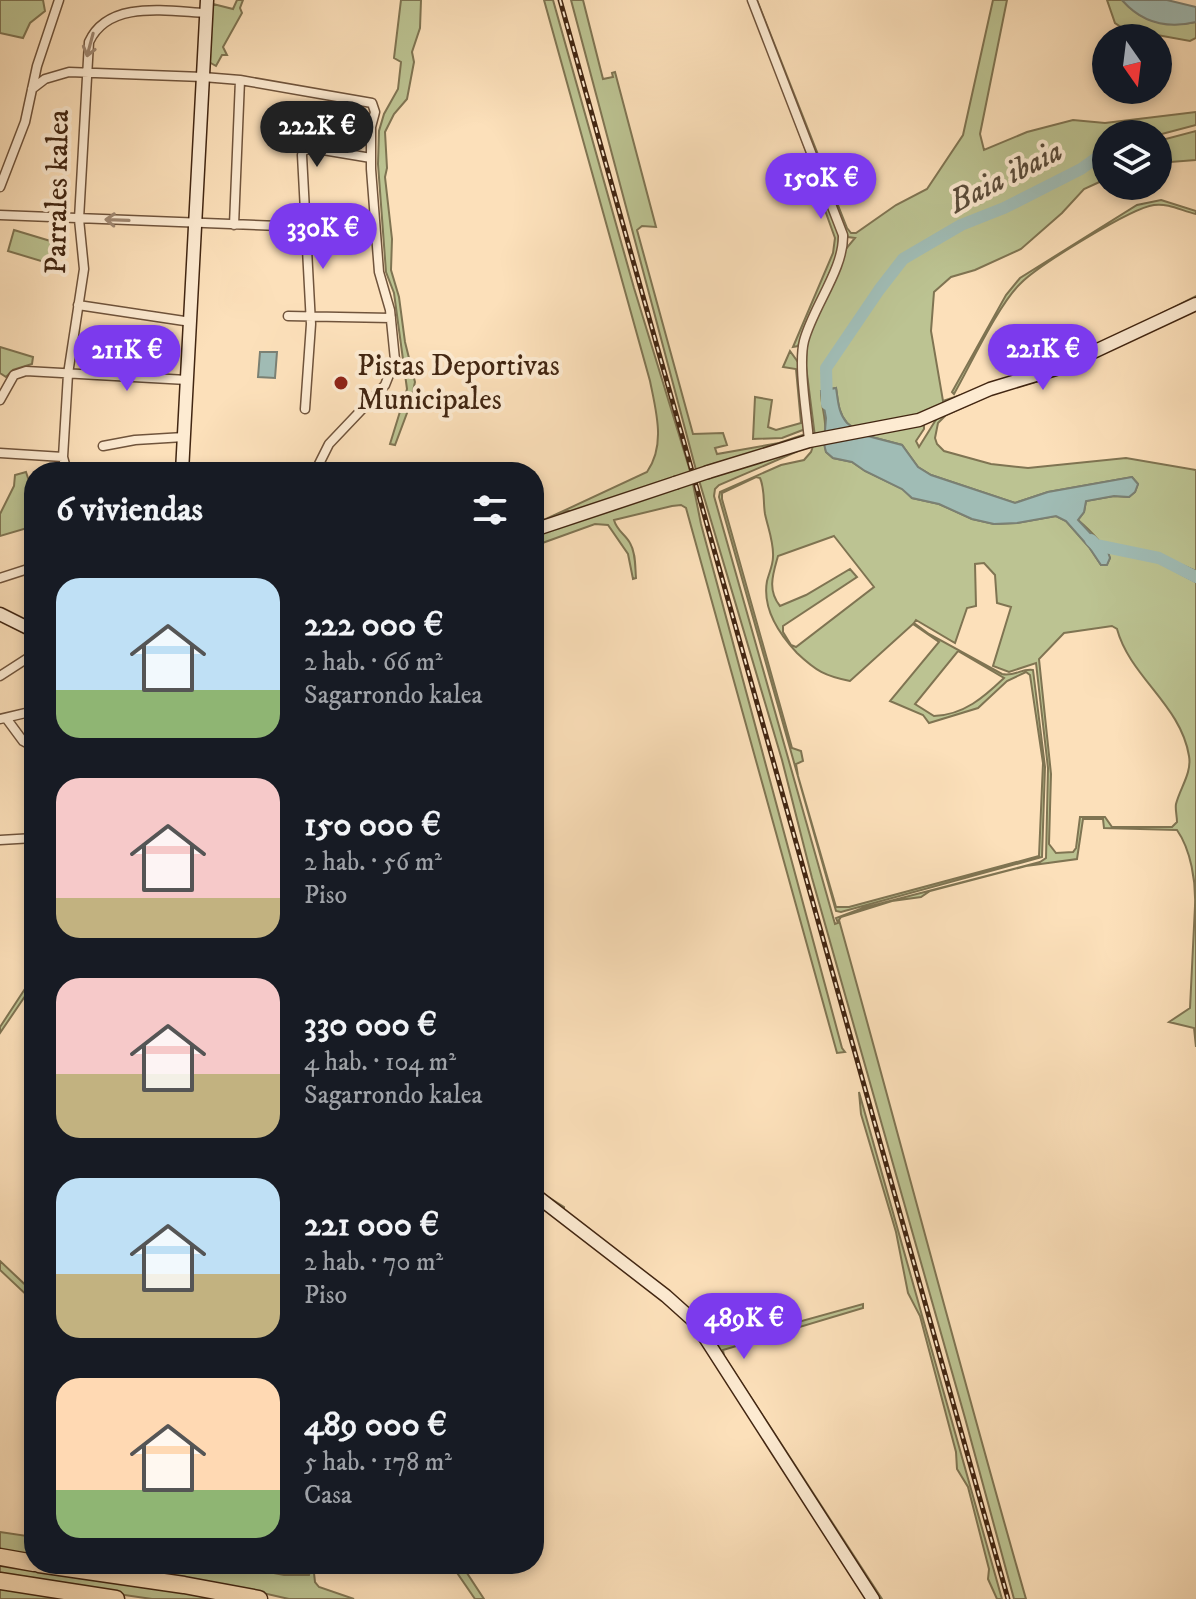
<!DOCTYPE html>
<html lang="es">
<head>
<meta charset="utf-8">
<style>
	body { margin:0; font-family:"IM FELL DW Pica",serif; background:#20242c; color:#f1f3f6; height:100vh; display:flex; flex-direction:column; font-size:30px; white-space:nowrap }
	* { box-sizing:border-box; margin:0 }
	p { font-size:26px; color:#9ea1a6 }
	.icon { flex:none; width:44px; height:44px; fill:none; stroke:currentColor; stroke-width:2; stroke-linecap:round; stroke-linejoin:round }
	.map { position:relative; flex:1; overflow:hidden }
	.details { position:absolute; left:24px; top:462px; width:520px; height:1112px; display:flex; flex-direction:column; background:#171b24; border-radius:32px; box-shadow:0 4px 12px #0003 }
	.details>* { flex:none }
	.needle { width:52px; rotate:166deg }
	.tools { position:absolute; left:1092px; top:24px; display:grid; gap:16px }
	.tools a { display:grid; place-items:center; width:80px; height:80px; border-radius:50%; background:#171b24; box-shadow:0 4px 12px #0003; font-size:40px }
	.price { position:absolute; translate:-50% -68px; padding:0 18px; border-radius:28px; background:#7c3aed; color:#fff; font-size:26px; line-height:52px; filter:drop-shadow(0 2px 4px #0008) }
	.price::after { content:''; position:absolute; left:50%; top:48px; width:24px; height:18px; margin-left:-12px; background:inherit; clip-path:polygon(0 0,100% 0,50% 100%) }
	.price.current { background:#222; color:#fff }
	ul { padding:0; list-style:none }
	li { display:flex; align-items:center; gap:24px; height:200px; padding:0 32px }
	li span { display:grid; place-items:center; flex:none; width:224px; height:160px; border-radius:24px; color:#555 }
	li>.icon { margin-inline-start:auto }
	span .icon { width:96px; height:96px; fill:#fffc; stroke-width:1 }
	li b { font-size:34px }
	h2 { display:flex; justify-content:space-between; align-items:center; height:96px; padding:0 32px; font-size:34px }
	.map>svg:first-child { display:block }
	.green { fill:#bcc392; stroke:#7f7452; stroke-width:2; fill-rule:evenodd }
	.water { fill:#a0bcb5; stroke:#7a8074; stroke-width:2 }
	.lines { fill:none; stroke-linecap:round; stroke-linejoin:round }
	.river { stroke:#a0bcb5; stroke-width:12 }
	.street-casing { stroke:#70543c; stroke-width:11 }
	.secondary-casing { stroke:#422612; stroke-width:15 }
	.highway-casing { stroke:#422612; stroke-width:19 }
	.street { stroke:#fdebd2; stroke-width:8 }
	.secondary { stroke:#fdebd2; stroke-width:12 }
	.highway { stroke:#fce0ba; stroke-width:16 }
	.rail-casing { stroke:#422612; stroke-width:5 }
	.rail { stroke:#fdebd2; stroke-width:2; stroke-dasharray:6; stroke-linecap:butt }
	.secondary-bridge-casing { stroke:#422612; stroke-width:15; stroke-linecap:butt }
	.secondary-bridge { stroke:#fdebd2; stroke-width:12 }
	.oneway { stroke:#a08872 }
	.poi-dot { fill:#8f2418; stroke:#fdebd2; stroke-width:3 }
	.labels { text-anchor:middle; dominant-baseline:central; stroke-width:8; stroke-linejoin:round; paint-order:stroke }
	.street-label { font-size:30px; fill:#422612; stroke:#fdebd2 }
	.poi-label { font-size:30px; fill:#422612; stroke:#fdebd2; text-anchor:start }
	.water-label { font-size:32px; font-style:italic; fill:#5a4c3b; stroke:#fdebd2 }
</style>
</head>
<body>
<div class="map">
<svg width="1196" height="1599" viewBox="0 0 1196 1599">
	<rect width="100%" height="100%" fill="#fce0ba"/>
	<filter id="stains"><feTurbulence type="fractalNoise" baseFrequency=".0025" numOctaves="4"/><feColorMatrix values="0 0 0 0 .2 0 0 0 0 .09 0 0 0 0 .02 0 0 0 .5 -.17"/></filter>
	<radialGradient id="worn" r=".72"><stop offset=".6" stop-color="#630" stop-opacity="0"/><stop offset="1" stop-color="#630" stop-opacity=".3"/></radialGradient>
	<path class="green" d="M0,0H43L45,11L30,23L23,38L0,33Z
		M213,0V4L233,9L237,0H243L240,8L242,13L223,47L227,55H222L216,66L209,62Z
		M401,0H421L420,28L412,52L414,62L407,99L394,114L385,132L387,168L385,177L392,239L391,270L399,297L405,342L415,382L410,405L395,445L390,444L407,389L394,293L386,272L378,164L379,131L384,114L398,89L401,62L394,58Z
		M544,0H553L634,288L691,474L701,524L842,1048L845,1052L837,1053L686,508L681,505L672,506L614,520C617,531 625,534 630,543C636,553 635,567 636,578L633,579L628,554L608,525L595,524L534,546V534L573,514L569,510L552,520L534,526V522L546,519L647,472C666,445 656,411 650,381Z
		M571,0H583L603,79L613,77L612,73L615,72L656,227L642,226L637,230L693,434L723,433L727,445L715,448L717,454L779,443L803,435L805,437L703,469L706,477L794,450L796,452L719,485L715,489L714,496L835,924L838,923L836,918L863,908L1040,862L1046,858L1048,768L1036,663L1009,672L993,666L1011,607L997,603L995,575L984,563L975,564L976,606L967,608L955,643L916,620L914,623L929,634L1002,674C1014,677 1022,668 1033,670L1045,767L1042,857L841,912L836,911L719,497L720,492L781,465L804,460L811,452L814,443L824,441L826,452L833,458L852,462L865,471L903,489L912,498L939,504L972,519L994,524L1017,523L1056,516L1066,521L1089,547L1101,565L1107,564L1110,558C1103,543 1091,531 1078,520L1084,512L1086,501L1114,496L1129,497L1135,492L1138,484L1132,477L1048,492L1015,503L931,475L918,467L902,445L864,435C859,429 852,428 847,423C838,413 838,400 836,388L821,391C821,407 827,420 825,435L815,437L806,366L807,339L845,250L855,238L848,237L755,0H757L847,228L851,233H856L896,205L927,189L963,135L993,0H1007L980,134L984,150L1027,132L1073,120L1105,123L1196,112V125L1158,135L1106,134V148L1101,150L1099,158L1106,159V179L1084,189L1062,213L1021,249L975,270L951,277L934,292L931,331L943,401L1051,365L1107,341L1196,296V301L1050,368L980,390L930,413L899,422L901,428L924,422V429L916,441L919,447L937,418L949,411L984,393L1058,372L1196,308L1046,379L995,393L946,415L938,423L935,438L937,444L944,451L991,464L1028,468L1126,458L1196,470V571L1173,561L1170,565L1175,571L1196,582V1047L1194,1028L1169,1022L1190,1008L1195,906C1196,882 1191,850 1177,830L1104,828L1103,819H1083L1077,859L1026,866L930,891L921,897L892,901L841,917L839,920C902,1146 961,1373 1026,1599H1014L965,1418L812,878L782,760L696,470ZM756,477L760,478C765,489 763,502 765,514C768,528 774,543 773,557C773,565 769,573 767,581C762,609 779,634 797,653C816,671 825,676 850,681L913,624L939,642L890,701L923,715L929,723L978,708L1007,681L1026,672L1030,675L1043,763L1039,856L849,907H836L798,776L796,764L803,761L801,751L792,748L722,499V493ZM834,536L874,587L796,647L791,645L783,632V626L857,577L850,569L806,595L780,606C767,590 773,574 778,556ZM1112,626L1117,629C1130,677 1181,705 1189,756C1192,773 1180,788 1176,804C1175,809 1177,816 1177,822L1172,827H1112L1105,817H1080L1076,848L1073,852L1056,853L1049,844L1051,774L1039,659L1064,633ZM958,651L1004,678C984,697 964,715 934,716L915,704Z
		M1107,0H1122C1143,23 1167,28 1196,22V38L1190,41L1124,29L1115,23Z
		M762,34L839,229L838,253L798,346L793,347L833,253L835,238L812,174V167Z
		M1196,131V160L1158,163V141Z
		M1161,200L1196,211V214C1182,211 1169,203 1154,205C1131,208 1039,265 1021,283C998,305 971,364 954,394L952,392L1006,295L1020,278L1137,205Z
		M14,230L57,243L51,264L8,251Z
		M0,347L33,357L32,364L13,370L6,377L0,373Z
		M790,351L800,365L808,428L782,438L753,439L755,397L772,400L768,427L776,430L801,423L796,369L783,367Z
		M26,472L34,496V526L0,536V514L14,486L15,475Z
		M34,975V983L0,1033V1027Z
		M859,1092L1002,1599H997L988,1579L989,1569L968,1487L957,1469L956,1452L920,1316L908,1293L896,1232L861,1114Z
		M534,1188L564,1207V1210L699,1317L719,1344L863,1304V1308L723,1350L724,1356L882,1599H878L700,1323L534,1191Z
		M0,1261L34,1293V1302L0,1270Z
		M0,1532L34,1537V1557L0,1551Z
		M0,1563L235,1599H152L0,1577Z
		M83,1564H228L284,1575H309L310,1571L305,1564H313L315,1582L319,1587L354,1599H289L227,1585Z
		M451,1564H461L484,1599H475Z
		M0,1589L68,1599H0Z"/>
	<path class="water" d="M1122,0H1167L1196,7V22C1167,29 1142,23 1122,0Z
		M260,352H277L275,378L258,377Z
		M836,388C838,400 838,413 847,423C852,428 859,429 864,435L902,445L918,467L931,475L1015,503L1048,492L1132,477L1138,484L1135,492L1129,497L1114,496L1086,501L1084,512L1078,520L1108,552L1110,558L1107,565H1101L1089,547L1066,521L1056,516L1017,523L994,524L972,519L939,504L912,498L902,489L865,471L852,462L833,458L826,452L824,444L826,418L821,391Z
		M1172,561L1196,571V582L1175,571L1170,565Z"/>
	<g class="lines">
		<path class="river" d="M827,404L826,368L879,290L903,259L961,225L1004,208L1081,169L1106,151
			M1091,540L1096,545L1159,558L1196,577"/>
		<g class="street-casing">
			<path id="street" d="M752,0L843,235C844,269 813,307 804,341C798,365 807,415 809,441
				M32,89L45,79L69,72L203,77L240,80L372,103L375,112L371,127V169L379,272L390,310L395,360L385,385L329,444L315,472
				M0,187L25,122L37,66L59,0
				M0,215L305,227
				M234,225L240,80
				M78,305L191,322
				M288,316L391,318
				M0,400L14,375L26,371L187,380
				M305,409L311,324L302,155L303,151L311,148L371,158
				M103,446L135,440L184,437
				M0,453L63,457
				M67,472L63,457L68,374L84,269L79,219L89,42C108,0 166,11 206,13
				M0,578L34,567
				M0,676L34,654
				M6,718L23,741L34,747
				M0,719L34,711
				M0,840L34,838"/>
		</g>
		<g class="secondary-casing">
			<path id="secondary" d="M182,472L207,0
				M708,472L809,441L919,420L990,389L1059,368L1196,304
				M534,530L675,483
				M0,614L34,631
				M534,1194L666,1296L695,1322L873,1599"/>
		</g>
		<g class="highway-casing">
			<path id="highway" d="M0,1557L34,1563
				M39,1564L184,1585L259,1599
				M0,1581L116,1599"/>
		</g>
		<use href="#street" class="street"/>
		<use href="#secondary" class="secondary"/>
		<use href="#highway" class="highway"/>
		<g class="rail-casing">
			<path id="rail" d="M560,0L1008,1599"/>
		</g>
		<use href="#rail" class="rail"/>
		<g class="secondary-bridge-casing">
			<path id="secondary-bridge" d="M675,483L708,472"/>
		</g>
		<use href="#secondary-bridge" class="secondary-bridge"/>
	</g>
	<defs><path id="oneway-shaft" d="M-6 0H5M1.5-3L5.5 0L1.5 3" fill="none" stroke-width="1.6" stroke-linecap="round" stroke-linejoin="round" transform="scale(2)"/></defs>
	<g class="oneway">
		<use href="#oneway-shaft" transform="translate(90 45) rotate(105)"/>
		<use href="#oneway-shaft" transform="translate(117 220) rotate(-178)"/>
	</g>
	<circle class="poi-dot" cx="341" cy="383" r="8"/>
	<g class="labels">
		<g class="street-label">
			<text transform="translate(58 192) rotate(-89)">Parrales kalea</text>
		</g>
		<g class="poi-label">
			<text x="357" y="366">Pistas Deportivas<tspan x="357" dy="34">Municipales</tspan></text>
		</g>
		<g class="water-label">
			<text transform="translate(1006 177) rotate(-27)">Baia ibaia</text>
		</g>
	</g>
	<rect width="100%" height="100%" filter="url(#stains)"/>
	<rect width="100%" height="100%" fill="url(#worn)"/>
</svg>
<div class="tools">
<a><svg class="needle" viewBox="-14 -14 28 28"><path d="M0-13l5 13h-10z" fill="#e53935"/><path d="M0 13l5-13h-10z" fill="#9ea1a6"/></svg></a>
<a><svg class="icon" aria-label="layers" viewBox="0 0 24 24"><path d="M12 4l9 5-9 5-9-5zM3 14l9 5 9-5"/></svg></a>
</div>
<b class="price current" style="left:317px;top:169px">222K €</b>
<b class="price" style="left:821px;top:221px">150K €</b>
<b class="price" style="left:323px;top:271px">330K €</b>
<b class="price" style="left:1043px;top:392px">221K €</b>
<b class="price" style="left:127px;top:393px">211K €</b>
<b class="price" style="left:744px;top:1361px">489K €</b>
<section class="details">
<h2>6 viviendas<svg class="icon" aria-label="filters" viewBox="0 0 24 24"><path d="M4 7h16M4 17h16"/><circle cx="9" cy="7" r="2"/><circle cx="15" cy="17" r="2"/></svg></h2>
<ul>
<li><span style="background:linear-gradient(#bfe0f5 70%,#8fb573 0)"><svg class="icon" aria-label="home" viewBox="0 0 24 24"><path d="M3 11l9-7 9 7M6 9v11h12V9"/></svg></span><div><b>222 000 €</b><p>2 hab. · 66 m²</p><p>Sagarrondo kalea</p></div></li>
<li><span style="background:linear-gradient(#f6c9c9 75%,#c2b280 0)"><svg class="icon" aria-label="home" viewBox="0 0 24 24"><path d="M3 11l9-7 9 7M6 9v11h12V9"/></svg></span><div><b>150 000 €</b><p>2 hab. · 56 m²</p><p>Piso</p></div></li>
<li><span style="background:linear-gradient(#f6c9c9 60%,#c2b280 0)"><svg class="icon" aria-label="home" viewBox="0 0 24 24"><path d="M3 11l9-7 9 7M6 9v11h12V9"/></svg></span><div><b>330 000 €</b><p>4 hab. · 104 m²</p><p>Sagarrondo kalea</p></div></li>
<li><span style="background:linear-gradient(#bfe0f5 60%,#c2b280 0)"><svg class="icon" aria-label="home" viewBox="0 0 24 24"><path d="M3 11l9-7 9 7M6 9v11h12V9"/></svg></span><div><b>221 000 €</b><p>2 hab. · 70 m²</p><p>Piso</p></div></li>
<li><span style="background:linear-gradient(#ffd9b3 70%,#8fb573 0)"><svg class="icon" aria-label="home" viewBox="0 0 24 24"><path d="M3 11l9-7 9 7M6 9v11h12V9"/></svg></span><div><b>489 000 €</b><p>5 hab. · 178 m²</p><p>Casa</p></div></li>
</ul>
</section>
</div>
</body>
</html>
